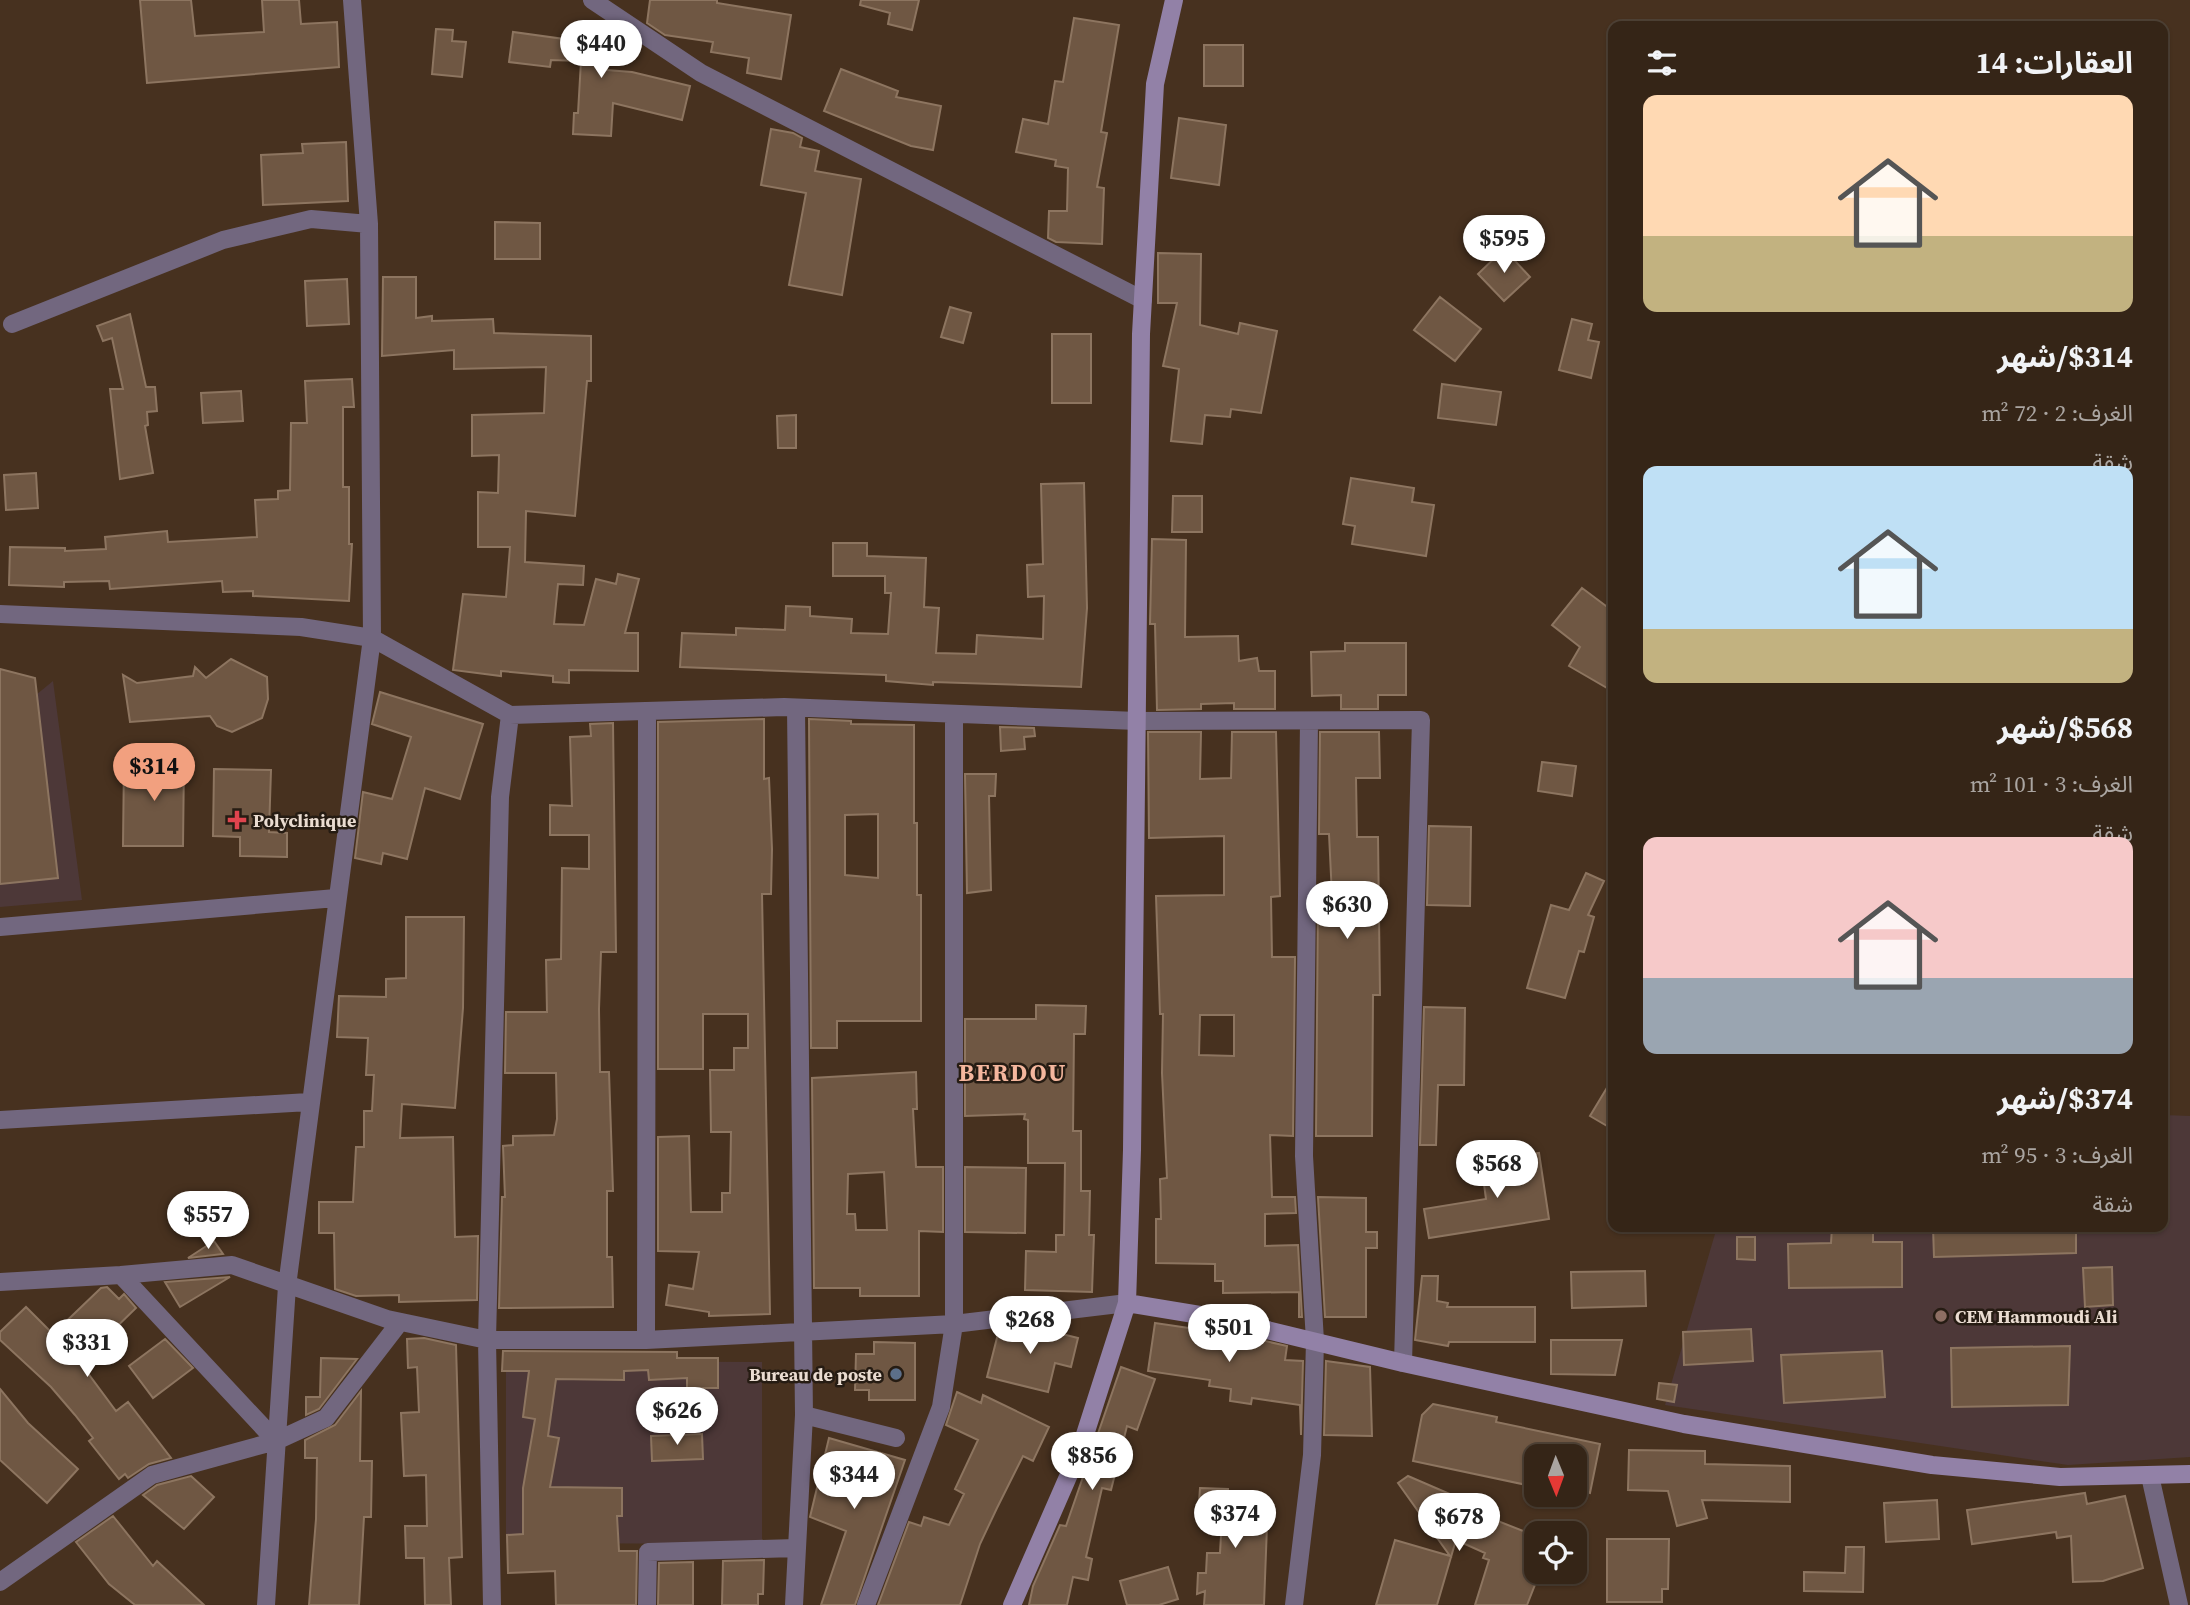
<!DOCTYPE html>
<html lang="ar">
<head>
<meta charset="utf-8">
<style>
	body { margin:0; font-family:"Source Serif 4","Noto Sans Arabic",serif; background:#3d2d20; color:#f1f3f6; direction:rtl; height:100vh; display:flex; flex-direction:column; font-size:26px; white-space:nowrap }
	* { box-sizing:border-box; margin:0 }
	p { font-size:23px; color:#aaa5a1 }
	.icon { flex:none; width:38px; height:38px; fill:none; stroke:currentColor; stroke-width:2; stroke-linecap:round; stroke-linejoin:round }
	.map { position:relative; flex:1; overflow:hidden; direction:ltr }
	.side { position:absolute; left:1608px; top:21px; width:560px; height:1211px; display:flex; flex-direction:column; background:#352517; border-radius:14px; box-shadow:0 2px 5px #0004,0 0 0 2px #4f4236; direction:rtl }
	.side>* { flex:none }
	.needle { width:46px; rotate:179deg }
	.tools { position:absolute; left:1524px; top:1444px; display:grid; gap:14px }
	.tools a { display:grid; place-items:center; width:63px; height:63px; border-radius:14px; background:#352517; box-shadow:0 2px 5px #0004,0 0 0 2px #4f4236; font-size:35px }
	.price { position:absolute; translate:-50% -60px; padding:0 16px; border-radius:24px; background:#fff; color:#222; font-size:23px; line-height:46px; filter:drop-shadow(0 2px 4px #0008) }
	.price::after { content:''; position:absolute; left:50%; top:42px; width:21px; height:16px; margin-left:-10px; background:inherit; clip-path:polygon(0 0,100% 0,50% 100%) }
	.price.selected { background:#f2a07f; color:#111 }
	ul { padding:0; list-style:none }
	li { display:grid; align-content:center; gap:14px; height:371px; padding:0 35px }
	li span { display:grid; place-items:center; height:217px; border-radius:14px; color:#555 }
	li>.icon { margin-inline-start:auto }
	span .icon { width:126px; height:126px; fill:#fffc; stroke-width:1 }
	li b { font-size:30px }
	h2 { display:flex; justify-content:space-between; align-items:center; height:84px; padding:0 35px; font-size:30px }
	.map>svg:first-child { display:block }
	.education { fill:#4d3838 }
	.building { fill:#6f5743; stroke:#8d7560; stroke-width:2; fill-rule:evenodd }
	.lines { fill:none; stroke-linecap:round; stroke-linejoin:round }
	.street { stroke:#72677f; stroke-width:18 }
	.secondary { stroke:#9281a7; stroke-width:18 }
	.health-dot { fill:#e0444e; stroke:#261c13; stroke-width:2.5 }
	.education-dot { fill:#8d6e63; stroke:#261c13; stroke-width:2.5 }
	.service-dot { fill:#5c6f8a; stroke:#261c13; stroke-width:2.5 }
	.labels { text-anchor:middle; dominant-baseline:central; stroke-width:5; stroke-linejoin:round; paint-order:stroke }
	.poi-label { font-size:18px; font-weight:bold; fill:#eadcd1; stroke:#261c13; text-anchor:start }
	.district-label { font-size:24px; font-weight:bold; letter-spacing:2px; fill:#f5b79e; stroke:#261c13 }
</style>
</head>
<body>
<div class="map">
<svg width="2190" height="1605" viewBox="0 0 2190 1605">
	<rect width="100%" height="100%" fill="#47311f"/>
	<path class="education" d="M0,677L31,699L53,681L82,900L0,907Z
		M2163,1115L2190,1116V1457L2068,1465L1665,1405L1717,1227H2163Z
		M506,1361L762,1362V1544L506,1543Z"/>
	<path class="building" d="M140,0H191L195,36L264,32L262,0H299L301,24L337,22L339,67L147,83Z
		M650,0H717V3L791,15L781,79L747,73L749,58L711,52L713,42L665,35L647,23Z
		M861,0H919L912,30L888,24L890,13L860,5Z
		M1074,18L1119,25L1101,132L1107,133L1097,187L1104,188L1102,244L1056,242L1048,238L1049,211H1067L1068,168L1055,166L1056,160L1016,152L1023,119L1048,124L1055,81L1063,82Z
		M436,29L453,30L452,41L466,42L462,77L432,74Z
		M579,31L609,33L607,70L632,72L690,86L682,120L613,103L611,136L573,134L574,113H578L581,61L551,60L550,67L509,62L513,32L579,41Z
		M1204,45H1243V86H1204Z
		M841,69L898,91L896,97L941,106L933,150L911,146L824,111Z
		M1179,118L1226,125L1219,185L1171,178Z
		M771,129L793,133L802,138L800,147L819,151L815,171L861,179L842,295L789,285L806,193L761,185Z
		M346,142L348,201L263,205L261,155L303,153L302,144Z
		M495,222L540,223V259H495Z
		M1504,249L1530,277L1504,301L1478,274Z
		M1158,253L1201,254L1200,325L1238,334L1240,323L1277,331L1261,413L1231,409L1230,417L1205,415L1202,444L1171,441L1179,369L1163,366L1177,303H1158Z
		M383,277H416V318L432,316V321L493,319L494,333L591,336V381H587L575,516L526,511L525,562L584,566L583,585L558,584L554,624L584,625L596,579L616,584L618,574L639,579L625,633H638V671L569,670V683L553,682V676L501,671V676L453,670L463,594L506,597L510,547H478V492L498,493L499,455L472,456V415L544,413L546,367L454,369V350L382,356Z
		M347,279L349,324L307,326L305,281Z
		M1440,297L1481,329L1455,361L1414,330Z
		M950,307L971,313L963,343L941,337Z
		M130,314L146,387H155L157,411L147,412L148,425L145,426L153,473L120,479L110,389H123L112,338L103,341L97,326Z
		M1572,319L1592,324L1588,340L1599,342L1591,378L1559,370Z
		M1052,334H1091V403H1052Z
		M352,379L354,407H343V487H349V544H352L349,601L253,596V591L223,592L222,581L110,589L109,581L64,582V587L9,585L10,547L65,548V551L106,549L105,537L167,531L168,542L257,537L255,500L278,499V491L290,490L291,423H307L305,381Z
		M1442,384L1501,392L1496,425L1438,418Z
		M241,391L243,421L203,423L201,393Z
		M796,415V448H778L777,416Z
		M36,473L38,508L6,510L4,475Z
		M1351,478L1414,488L1412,502L1434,505L1426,556L1352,544L1355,526L1343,524Z
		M1084,483L1087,608L1081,687L933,682V685L886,681V675L680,667L682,633L736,635V628L785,630L786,606L810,607V616L852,619L851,633L888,634L891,593H885V576H833V543H867V556L926,558L924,607L939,608L936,653L976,654L977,635L1043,639L1044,596L1028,597L1027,565L1043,564L1041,484Z
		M1173,496H1202V532H1172Z
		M1152,539L1186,540L1185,637L1238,636L1239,661L1257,658L1259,671H1275V709H1234V703L1201,704V709L1157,710L1155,624H1150Z
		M1582,588L1614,612V692L1569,666L1580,647L1552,625Z
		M1345,643H1406V695H1378V709H1341V695L1312,696L1311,652L1345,651Z
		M231,659L267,677L268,699L262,718L232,732L217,726L210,716L130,722L123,675L137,683L193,676L195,667L206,678Z
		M0,669L35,678L58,878L0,884Z
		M380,692L483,724L460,799L425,788L407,859L383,853L381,864L355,858L363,792L392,799L411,737L372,724Z
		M764,719V779L769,778L772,849L771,894H762L770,1314L709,1316V1312L666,1305L669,1285L693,1289L699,1252L658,1251V1137L689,1136L691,1212H722V1193H730L731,1132H711L710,1070H734V1048H748V1014H703V1069H658V722Z
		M809,719L851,721V724L914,725V823H917V895H921V1021H837V1048H811ZM878,814V878L845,875V815Z
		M613,723L616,952H601L599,1009L600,1072H609L613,1191H607V1257H612L613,1307L499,1308L502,1197H505L503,1146L513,1145V1136L554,1135L557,1119L556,1073H505L506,1012H547L546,960L561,959L562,868L589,869V835H550V805L572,806L570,737L591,736L590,724Z
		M1000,727L1034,728L1035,736L1024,737L1025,749L1001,751Z
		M1148,732H1201L1200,779L1231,778L1232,732H1276L1280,896L1271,897L1272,957H1295L1293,1136L1270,1135L1272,1197H1295L1296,1213L1265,1214V1246L1298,1245L1302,1317H1299V1292L1223,1293V1281H1215V1264L1156,1263V1219H1161L1160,1179L1167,1178L1162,1073L1163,1014H1160L1156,896L1224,895V836L1149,838ZM1200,1015H1234V1056L1199,1055Z
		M1320,732H1379L1380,778H1356L1357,837H1378L1380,995H1373L1372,1136H1316L1318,897L1332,896L1329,834H1319Z
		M124,760H184L183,846H123Z
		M1542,762L1576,766L1572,796L1538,791Z
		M214,769L271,770L269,832L287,833V857L240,856V837L213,836Z
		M965,774H996L995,796H989L991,890L967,893Z
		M1429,826L1471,827L1470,906L1427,905Z
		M1586,873L1604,881L1588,915L1594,917L1584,952L1579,951L1565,998L1527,988L1551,905L1569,910Z
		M406,917H464L463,1008L455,1108L402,1104L400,1138L453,1137L455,1237L478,1236L477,1300L399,1302V1295L356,1296L335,1289L334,1233H319V1202H353L356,1147H364V1111H372L374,1075H366L368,1038L337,1037L339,996L386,997V979L406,978Z
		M1036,1005L1086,1006L1085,1034H1074L1073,1131H1081V1191H1090L1089,1235H1094L1092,1292L1025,1290L1026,1251L1056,1252V1235H1064L1065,1163H1028V1120L1024,1119L1025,1114L965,1116V1019H1036Z
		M1424,1007L1465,1008L1464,1085H1438L1436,1145H1420Z
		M916,1072L917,1109H913L916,1167H943V1232L919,1231V1296H860V1288H814L812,1078ZM884,1172L887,1230H856L855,1214H847L848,1174Z
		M1614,1076V1130L1590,1116Z
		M1539,1153L1549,1219L1429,1238L1424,1209L1486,1199L1481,1162Z
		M965,1167L1026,1168L1025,1233L965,1232Z
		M1318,1197L1366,1198V1232H1377V1248H1366V1317H1325Z
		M1832,1227H1873V1242H1902V1287L1789,1288L1788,1244L1831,1243Z
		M1933,1227H2076V1253L1934,1257Z
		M1737,1237H1755V1260L1737,1259Z
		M214,1241L223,1254L188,1258Z
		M2112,1267L2113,1305L2085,1307L2083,1268Z
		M1645,1271L1646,1306L1572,1308L1571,1272Z
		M1422,1276H1438L1437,1301L1448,1303L1447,1307H1535V1342H1449L1448,1346L1415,1340Z
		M230,1277L180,1307L165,1282Z
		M107,1287L119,1299L124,1294L136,1308L101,1342L96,1337L76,1357L116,1411L128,1402L171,1458L149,1464L128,1478L125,1474L119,1479L89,1441L93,1438L75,1415L51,1387L0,1340V1332L26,1307L53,1334L101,1288Z
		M1155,1323L1243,1336L1287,1346L1285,1360L1303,1361L1301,1435L1300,1405L1252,1398L1251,1404L1230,1401L1231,1389L1209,1386L1210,1380L1148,1371Z
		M1030,1326L1078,1338L1071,1367L1055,1363L1048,1392L987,1377L999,1330Z
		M1751,1329L1753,1361L1684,1365L1683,1332Z
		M424,1338L456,1345L462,1557L449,1558L451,1605H425L424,1558H406L405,1526H427L426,1475L404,1476L401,1413L419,1412L417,1367L408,1368L407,1339Z
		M165,1339L193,1368L153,1398L129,1366Z
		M1551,1340H1622L1615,1375L1551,1374Z
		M874,1342L915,1343V1400H869V1390H855L856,1354H874Z
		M2070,1346L2068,1405L1952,1407L1951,1348Z
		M503,1351L677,1352V1358H718V1388H687V1378L649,1380L648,1370L624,1371V1380L556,1379L548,1436L559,1438L550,1487L622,1488V1516H617L619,1551H637L636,1605H556L555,1571L508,1573L507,1535L523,1534V1488L535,1419L523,1417L529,1371H502Z
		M1882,1351L1885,1397L1784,1403L1781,1355Z
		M321,1358L357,1359L319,1409L306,1415V1397H320Z
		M1326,1361L1370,1367L1372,1436L1324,1435Z
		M1121,1367L1155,1379L1137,1430L1127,1426L1111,1490L1102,1488L1086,1557L1092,1559L1088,1580L1073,1577L1067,1605H1029L1033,1586L1060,1525L1066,1526Z
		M1659,1383L1677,1385L1674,1402L1657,1399Z
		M0,1389L28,1423L78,1469L47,1503L0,1460Z
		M361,1391L360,1461H372L371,1517H364L359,1605H309L316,1519L317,1458H305V1440L335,1425Z
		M957,1392L981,1403L983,1395L1049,1427L1033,1461L1023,1456L997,1508L980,1544L960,1605H878L909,1522L921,1526L924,1517L949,1525L964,1494L955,1489L978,1440L946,1425Z
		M1433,1404L1497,1417L1496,1422L1600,1444L1590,1493L1575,1489V1456H1536V1487L1413,1461L1422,1415Z
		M702,1434L703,1459L652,1461L651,1436Z
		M829,1438L905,1460L855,1605H821L846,1531L810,1517Z
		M1629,1450L1705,1451V1464L1790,1466V1502L1702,1500L1707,1518L1677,1526L1668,1491L1628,1490Z
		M191,1476L214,1497L184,1529L143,1495L157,1485Z
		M1408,1476L1487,1510L1485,1516L1536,1536V1572H1540L1527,1605H1475L1489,1560L1483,1558L1485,1553L1456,1540L1437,1605H1376L1395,1540L1450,1556L1398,1483Z
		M1200,1488L1228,1489V1498L1268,1499L1264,1605H1204L1205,1591L1197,1594L1198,1573H1206L1207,1553H1220L1222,1518L1198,1517Z
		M2085,1493L2087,1504L2125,1496L2143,1568L2103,1581L2073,1582L2071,1536L2057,1538L2056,1532L1972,1544L1967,1510Z
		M1937,1500L1939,1539L1886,1542L1884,1503Z
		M113,1516L153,1566L157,1561L204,1605H135L109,1584L76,1542Z
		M1607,1539H1669L1668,1589H1662V1602H1607Z
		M1846,1547H1864L1863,1592L1804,1591V1572L1845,1573Z
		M764,1560L763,1594H758V1605H722L723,1561Z
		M693,1562V1605H658L659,1563Z
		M1168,1567L1178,1599L1159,1605H1127L1120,1581Z"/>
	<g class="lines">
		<path class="street" d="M592,0L701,73L1143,300
			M12,324L223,240L311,219L369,224
			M0,614L301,627L372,638L510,715L784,707L1137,721L1421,720L1403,1363
			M0,927L336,898
			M0,1120L309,1102
			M121,1275L232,1265L387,1319L487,1340H646L954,1324L1127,1303
			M0,1282L121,1275L276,1441
			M646,1340L647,711
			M804,1415L896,1438
			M2150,1476L2179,1605
			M0,1582L152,1475L276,1441L326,1418L400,1322
			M266,1605L287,1286L372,638L369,224L352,0
			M492,1605L487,1340L500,797L510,715
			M647,1605L648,1552L796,1548
			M794,1605L804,1415L796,708
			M866,1605L941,1407L954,1324V714
			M1294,1605L1312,1455L1315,1341L1304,1156L1309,721"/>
		<path class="secondary" d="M1127,1303L1218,1318L1403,1363L1684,1424L1932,1465L2060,1477L2190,1474
			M1012,1605L1081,1447L1127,1303L1132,1150L1141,334L1155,84L1174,0"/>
	</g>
	<path class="health-dot" d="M233.5 809.5h7v7h7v7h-7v7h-7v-7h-7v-7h7z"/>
	<circle class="education-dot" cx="1941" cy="1316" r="7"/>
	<circle class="service-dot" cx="896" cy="1374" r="7"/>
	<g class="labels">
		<g class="poi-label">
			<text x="253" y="820">Polyclinique</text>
			<text x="1955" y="1316">CEM Hammoudi Ali</text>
			<text x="882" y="1374" text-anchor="end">Bureau de poste</text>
		</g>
		<g class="district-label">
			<text x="1013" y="1072">BERDOU</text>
		</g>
	</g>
</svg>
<div class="tools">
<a><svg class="needle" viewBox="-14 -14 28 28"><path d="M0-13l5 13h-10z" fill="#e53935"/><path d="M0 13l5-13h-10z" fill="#aaa5a1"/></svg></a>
<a><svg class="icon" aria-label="locate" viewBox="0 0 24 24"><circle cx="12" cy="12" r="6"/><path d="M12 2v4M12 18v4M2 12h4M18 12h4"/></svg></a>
</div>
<b class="price" style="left:601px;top:80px">$440</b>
<b class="price" style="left:1504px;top:275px">$595</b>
<b class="price selected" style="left:154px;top:803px">$314</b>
<b class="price" style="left:1347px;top:941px">$630</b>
<b class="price" style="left:1497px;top:1200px">$568</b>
<b class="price" style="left:208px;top:1251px">$557</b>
<b class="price" style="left:1030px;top:1356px">$268</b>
<b class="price" style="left:1229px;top:1364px">$501</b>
<b class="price" style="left:87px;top:1379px">$331</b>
<b class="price" style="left:677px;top:1447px">$626</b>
<b class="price" style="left:1092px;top:1492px">$856</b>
<b class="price" style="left:854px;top:1511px">$344</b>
<b class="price" style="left:1235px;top:1550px">$374</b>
<b class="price" style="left:1459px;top:1553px">$678</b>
<section class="side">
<h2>العقارات: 14<svg class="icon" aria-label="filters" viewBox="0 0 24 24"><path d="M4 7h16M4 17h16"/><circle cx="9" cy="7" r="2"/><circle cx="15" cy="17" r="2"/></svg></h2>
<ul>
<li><span style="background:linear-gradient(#ffd9b3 65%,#c2b280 0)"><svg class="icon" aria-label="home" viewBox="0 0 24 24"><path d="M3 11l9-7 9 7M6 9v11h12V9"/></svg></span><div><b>$314/شهر</b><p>الغرف: 2 · 72 m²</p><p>شقة</p></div></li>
<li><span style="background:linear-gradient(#bfe0f5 75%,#c2b280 0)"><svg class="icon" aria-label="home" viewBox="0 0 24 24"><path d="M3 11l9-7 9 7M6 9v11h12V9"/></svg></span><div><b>$568/شهر</b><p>الغرف: 3 · 101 m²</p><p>شقة</p></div></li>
<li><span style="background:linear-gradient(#f6c9c9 65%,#9aa5b1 0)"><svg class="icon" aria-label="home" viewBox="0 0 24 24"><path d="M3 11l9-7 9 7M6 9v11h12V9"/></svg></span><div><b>$374/شهر</b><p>الغرف: 3 · 95 m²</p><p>شقة</p></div></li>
</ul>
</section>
</div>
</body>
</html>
